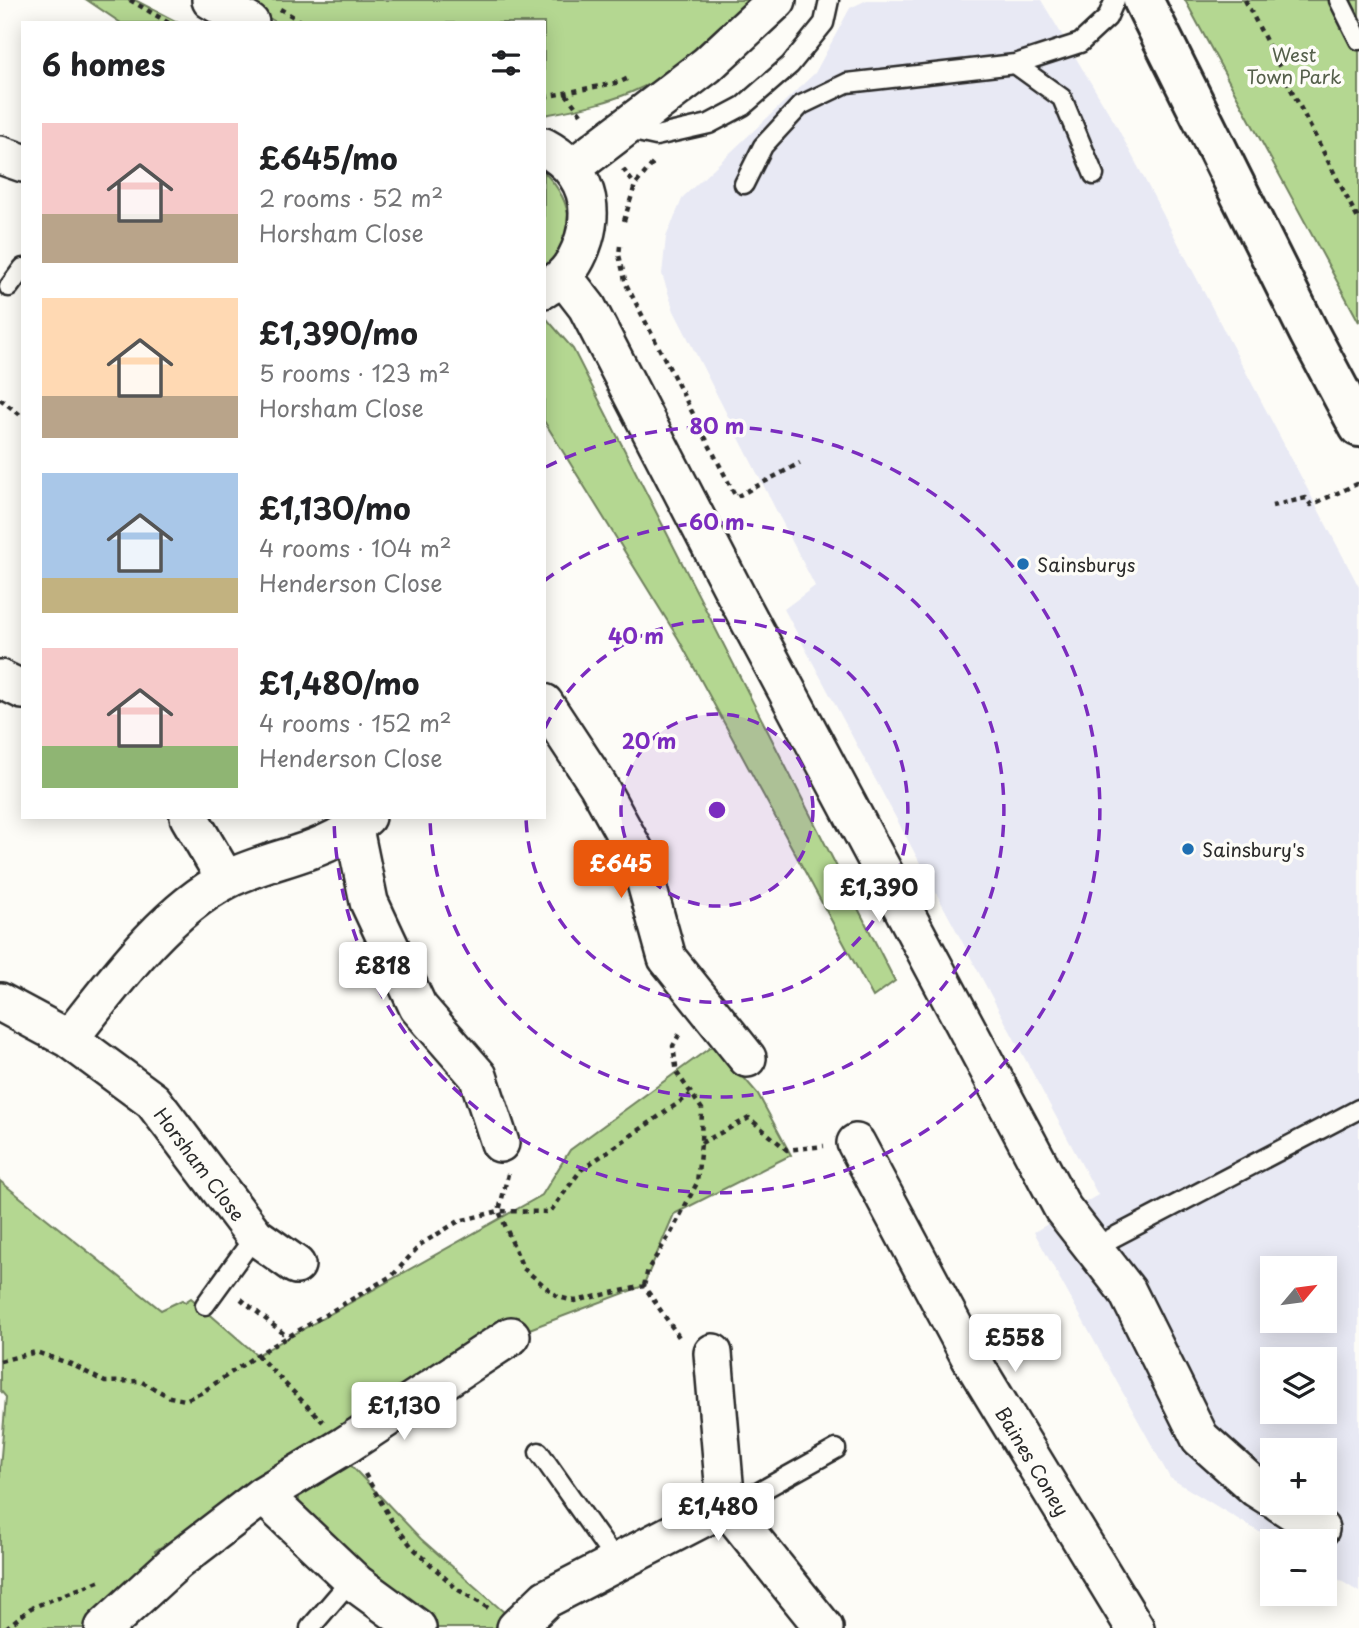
<!DOCTYPE html>
<html lang="en">
<head>
<meta charset="utf-8">
<style>
	body { margin:0; font-family:"Playpen Sans",sans-serif; background:#f6f6f6; color:#202124; height:100vh; display:flex; flex-direction:column; font-size:26px; white-space:nowrap }
	* { box-sizing:border-box; margin:0 }
	p { font-size:23px; color:#757577 }
	.icon { flex:none; width:38px; height:38px; fill:none; stroke:currentColor; stroke-width:2; stroke-linecap:round; stroke-linejoin:round }
	.map { position:relative; flex:1; overflow:hidden }
	.details { position:absolute; left:21px; top:21px; width:525px; height:798px; display:flex; flex-direction:column; background:#fff; border-radius:0px; box-shadow:0 4px 18px #0003 }
	.details>* { flex:none }
	.needle { width:46px; rotate:61deg }
	.controls { position:absolute; left:1260px; top:1256px; display:grid; gap:14px }
	.controls a { display:grid; place-items:center; width:77px; height:77px; border-radius:0px; background:#fff; box-shadow:0 4px 18px #0003; font-size:35px }
	.price { position:absolute; translate:-50% -60px; padding:0 16px; border-radius:7px; background:#fff; color:#222; font-size:23px; line-height:46px; filter:drop-shadow(0 2px 4px #0008) }
	.price::after { content:''; position:absolute; left:50%; top:42px; width:21px; height:16px; margin-left:-10px; background:inherit; clip-path:polygon(0 0,100% 0,50% 100%) }
	.price.on { background:#ea580c; color:#fff }
	ul { padding:0; list-style:none }
	li { display:flex; align-items:center; gap:21px; height:175px; padding:0 21px }
	li span { display:grid; place-items:center; flex:none; width:196px; height:140px; border-radius:0px; color:#555 }
	li>.icon { margin-inline-start:auto }
	span .icon { width:84px; height:84px; fill:#fffc; stroke-width:1 }
	li b { font-size:30px }
	h2 { display:flex; justify-content:space-between; align-items:center; height:84px; padding:0 21px; font-size:30px }
	.map>svg:first-child { display:block }
	.built { fill:#e8e9f4; fill-rule:evenodd }
	.green { fill:#b4d791; stroke:#70815e; stroke-width:2 }
	.lines { fill:none; stroke-linecap:round; stroke-linejoin:round }
	.service-casing { stroke:#2b2b2b; stroke-width:23 }
	.minor-casing { stroke:#2b2b2b; stroke-width:42 }
	.primary-casing { stroke:#2b2b2b; stroke-width:44 }
	.path { stroke:#2b2b2b; stroke-width:4.5; stroke-dasharray:5 5; stroke-linecap:butt }
	.service { stroke:#fdfcf7; stroke-width:18 }
	.minor { stroke:#fdfcf7; stroke-width:37 }
	.primary { stroke:#fdfcf7; stroke-width:38 }
	.ring { fill:none; stroke:#7b2cbf; stroke-width:3.5; stroke-dasharray:12 9 }
	.poi-dot { fill:#1f6fb2; stroke:#fdfcf7; stroke-width:2.5 }
	.labels { text-anchor:middle; dominant-baseline:central; stroke-width:7; stroke-linejoin:round; paint-order:stroke }
	.park-label { font-size:19px; fill:#545f4a; stroke:#fdfcf7 }
	.poi-label { font-size:19px; fill:#2b2b2b; stroke:#fdfcf7; text-anchor:start }
	.street-label { font-size:19px; fill:#2b2b2b; stroke:#fdfcf7 }
	.centre { fill:#7b2cbf; stroke:#fdfcf7; stroke-width:3.5 }
	.ring-label { font-size:21px; text-anchor:middle; font-weight:bold; fill:#7b2cbf; stroke:#fdfcf7; stroke-width:7; stroke-linejoin:round; paint-order:stroke }
</style>
</head>
<body>
<div class="map">
<svg width="1359" height="1628" viewBox="0 0 1359 1628">
	<rect width="100%" height="100%" fill="#fdfcf7"/>
	<filter id="ink" filterUnits="userSpaceOnUse"><feTurbulence type="fractalNoise" baseFrequency=".0143" numOctaves="2"/><feDisplacementMap in="SourceGraphic" scale="14" xChannelSelector="R" yChannelSelector="G"/><feConvolveMatrix kernelMatrix="1 2 1 2 8 2 1 2 1" color-interpolation-filters="sRGB"/></filter>
	<g filter="url(#ink)">
		<path class="built" d="M867,0H1041L1115,123L1359,587V1592L1325,1571V1542H1276L1170,1478L1034,1232L1098,1195L784,609L815,586L674,311L662,274L666,237L683,197L815,73L850,8ZM1272,1269H1325V1321H1272ZM1272,1360H1325V1412H1272ZM1272,1451H1325V1503H1272Z"/>
		<path class="green" d="M87,0H135L179,23H121Z
			M237,0H754C725,28 680,70 643,87C612,102 578,109 544,115V23H278Z
			M1185,0H1359V322Z
			M544,172C575,204 578,237 544,268Z
			M544,319H547L573,349L895,981L873,997L678,638L544,421Z
			M715,1044L758,1094L791,1155L674,1214L643,1286L511,1336L255,1485L155,1551L162,1560L87,1628H0V1468L6,1397L0,1390V1181L161,1310L182,1300L185,1302L191,1298L257,1355L542,1195L570,1150Z
			M341,1455L421,1539L522,1628H435L428,1624L299,1506V1488Z"/>
		<g class="lines">
			<g class="service-casing">
				<path id="service" d="M1339,0L1359,40
					M1015,64L1062,98L1094,175
					M624,129L656,136L709,124L743,106L790,65L824,23L829,0
					M744,184L763,146L801,105L847,83L1015,64L1080,43L1107,18L1115,0
					M9,287L23,268
					M1093,1248L1359,1109
					M205,1305L255,1236
					M539,1452L617,1563
					M726,1506L759,1492L836,1449
					M310,1628L352,1579"/>
			</g>
			<g class="minor-casing">
				<path id="minor" d="M211,0L250,23
					M544,147C581,167 596,199 584,239C580,252 573,267 562,277C557,282 550,285 544,289
					M0,155L23,163
					M572,168L707,65L777,0
					M563,276L587,307L739,601L1063,1209L1127,1291L1200,1438L1256,1488L1272,1498
					M0,679L23,690
					M544,703L598,785L640,861L667,958L747,1058
					M189,817L226,880
					M354,829L369,902L418,1007L478,1076L500,1143
					M0,1002L69,1039
					M856,1143L970,1357L1135,1628
					M296,1265L255,1236L153,1101L69,1039C112,985 164,912 226,880C270,857 329,854 366,817
					M263,1495L346,1445L511,1336
					M1280,1503L1320,1529
					M726,1506L824,1628
					M104,1628L177,1561L263,1495L357,1584L417,1628
					M516,1628L546,1599L726,1506L713,1353"/>
			</g>
			<g class="primary-casing">
				<path id="primary" d="M1143,0L1309,333L1359,427"/>
			</g>
			<path class="path" d="M130,0L169,23
				M1245,0L1359,221
				M280,9L304,23
				M566,94L584,118
				M544,97L620,82L631,77
				M623,169L635,185
				M624,221L635,185L655,161
				M620,246L619,255L626,284L736,497L800,463
				M0,399L23,417
				M1272,506L1306,498L1311,505L1357,484L1359,487
				M701,1143L749,1118L787,1150L824,1146
				M508,1174L499,1211L523,1268L558,1297L575,1301L644,1286L681,1340
				M644,1286L648,1269L671,1233L697,1183L701,1143L702,1109L677,1073L673,1046L681,1031
				M241,1299L289,1338
				M257,1355L323,1422
				M0,1361L36,1352L71,1364L105,1382L140,1381L170,1397L185,1400L201,1393L257,1355L393,1275L421,1244L459,1221L499,1211L550,1212L581,1170L690,1095
				M365,1474L391,1520L412,1547L457,1589L490,1609
				M6,1628L31,1608L101,1580"/>
			<use href="#service" class="service"/>
			<use href="#minor" class="minor"/>
			<use href="#primary" class="primary"/>
		</g>
	</g>
	<circle cx="717" cy="810" r="96" fill="#7b2cbf" fill-opacity=".12"/>
	<g class="ring">
		<circle cx="717" cy="810" r="96"/>
		<path d="M545 728A191 191 0 1 1 526 818"/>
		<path d="M544 581A287 287 0 1 1 430 818"/>
		<path d="M546 467A383 383 0 1 1 334 820"/>
	</g>
	<g class="poi-dot">
		<circle cx="1023" cy="564" r="7"/>
		<circle cx="1188" cy="849" r="7"/>
	</g>
	<g class="labels">
		<g class="park-label">
			<text x="1294" y="54">West<tspan x="1294" dy="22">Town Park</tspan></text>
		</g>
		<g class="poi-label">
			<text x="1037" y="564">Sainsburys</text>
			<text x="1202" y="849">Sainsbury's</text>
		</g>
		<g class="street-label">
			<text transform="translate(200 1164) rotate(53)">Horsham Close</text>
			<text transform="translate(1033 1461) rotate(59)">Baines Coney</text>
		</g>
	</g>
	<circle cx="717" cy="810" r="10" class="centre"/>
	<g class="ring-label">
		<text x="717" y="434">80 m</text>
		<text x="717" y="530">60 m</text>
		<text x="636" y="644">40 m</text>
		<text x="649" y="749">20 m</text>
	</g>
</svg>
<div class="controls">
<a><svg class="needle" viewBox="-14 -14 28 28"><path d="M0-13l5 13h-10z" fill="#e53935"/><path d="M0 13l5-13h-10z" fill="#757577"/></svg></a>
<a><svg class="icon" aria-label="layers" viewBox="0 0 24 24"><path d="M12 4l9 5-9 5-9-5zM3 14l9 5 9-5"/></svg></a>
<a>+</a>
<a>−</a>
</div>
<b class="price on" style="left:621px;top:900px">£645</b>
<b class="price" style="left:879px;top:924px">£1,390</b>
<b class="price" style="left:383px;top:1002px">£818</b>
<b class="price" style="left:1015px;top:1374px">£558</b>
<b class="price" style="left:404px;top:1442px">£1,130</b>
<b class="price" style="left:718px;top:1543px">£1,480</b>
<section class="details">
<h2>6 homes<svg class="icon" aria-label="filters" viewBox="0 0 24 24"><path d="M4 7h16M4 17h16"/><circle cx="9" cy="7" r="2"/><circle cx="15" cy="17" r="2"/></svg></h2>
<ul>
<li><span style="background:linear-gradient(#f6c9c9 65%,#b9a48a 0)"><svg class="icon" aria-label="home" viewBox="0 0 24 24"><path d="M3 11l9-7 9 7M6 9v11h12V9"/></svg></span><div><b>£645/mo</b><p>2 rooms · 52 m²</p><p>Horsham Close</p></div></li>
<li><span style="background:linear-gradient(#ffd9b3 70%,#b9a48a 0)"><svg class="icon" aria-label="home" viewBox="0 0 24 24"><path d="M3 11l9-7 9 7M6 9v11h12V9"/></svg></span><div><b>£1,390/mo</b><p>5 rooms · 123 m²</p><p>Horsham Close</p></div></li>
<li><span style="background:linear-gradient(#a9c7e8 75%,#c2b280 0)"><svg class="icon" aria-label="home" viewBox="0 0 24 24"><path d="M3 11l9-7 9 7M6 9v11h12V9"/></svg></span><div><b>£1,130/mo</b><p>4 rooms · 104 m²</p><p>Henderson Close</p></div></li>
<li><span style="background:linear-gradient(#f6c9c9 70%,#8fb573 0)"><svg class="icon" aria-label="home" viewBox="0 0 24 24"><path d="M3 11l9-7 9 7M6 9v11h12V9"/></svg></span><div><b>£1,480/mo</b><p>4 rooms · 152 m²</p><p>Henderson Close</p></div></li>
</ul>
</section>
</div>
</body>
</html>
